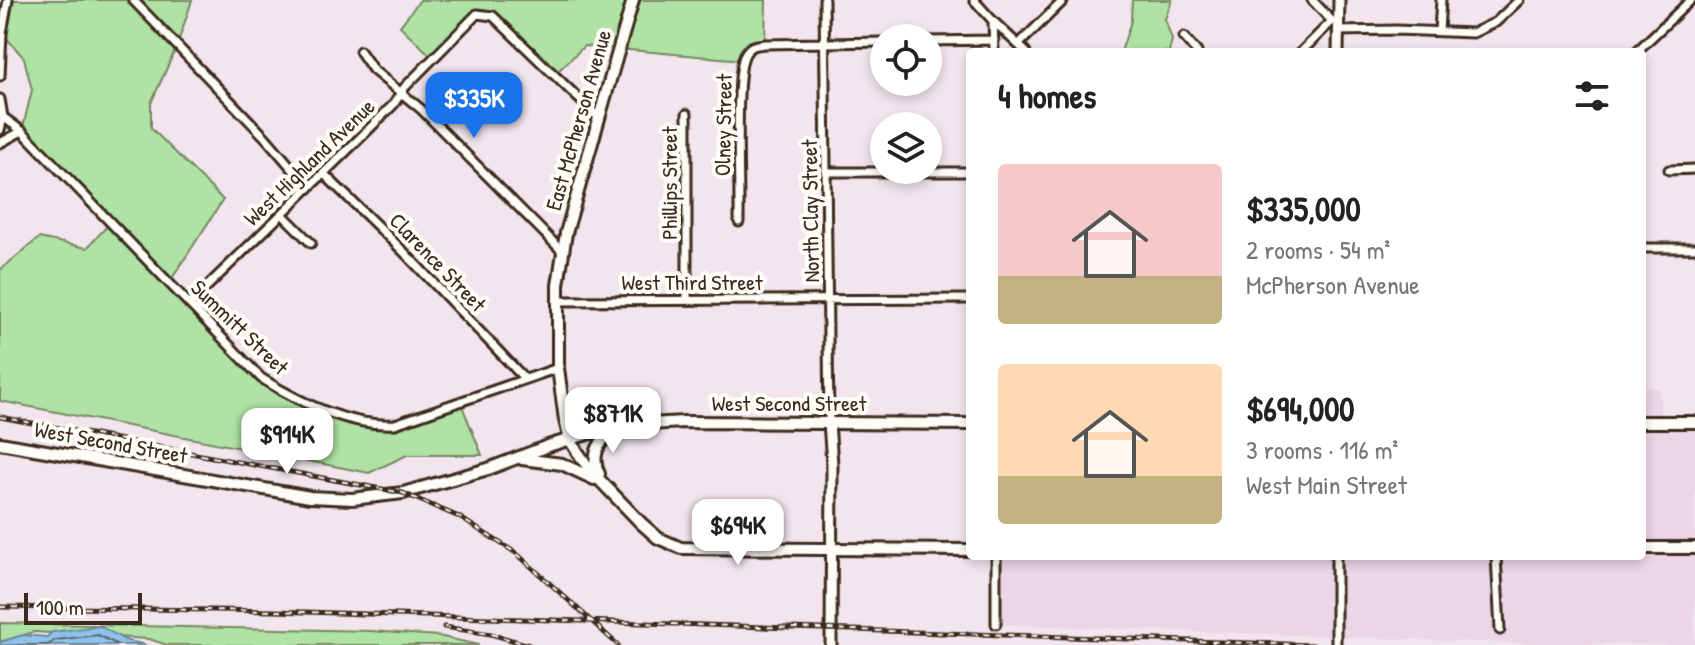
<!DOCTYPE html>
<html lang="en">
<head>
<meta charset="utf-8">
<style>
	body { margin:0; font-family:"Patrick Hand",sans-serif; background:#f2f2f2; color:#222; height:100vh; display:flex; flex-direction:column; font-size:30px; white-space:nowrap }
	* { box-sizing:border-box; margin:0 }
	p { font-size:26px; color:#767676 }
	.icon { flex:none; width:44px; height:44px; fill:none; stroke:currentColor; stroke-width:2; stroke-linecap:round; stroke-linejoin:round }
	.map { position:relative; flex:1; overflow:hidden }
	.sheet { position:absolute; left:966px; top:48px; width:680px; height:512px; display:flex; flex-direction:column; background:#fff; border-radius:8px; box-shadow:0 4px 12px #0003 }
	.sheet>* { flex:none }
	.tools { position:absolute; left:870px; top:24px; display:grid; gap:16px }
	.tools a { display:grid; place-items:center; width:72px; height:72px; border-radius:50%; background:#fff; box-shadow:0 4px 12px #0003; font-size:40px }
	.scale { position:absolute; left:24px; bottom:20px; width:118px; box-sizing:border-box; padding-left:8px; border:4px solid #3b2a1e; border-top:0; font-size:22px; line-height:28px; white-space:nowrap; color:#3b2a1e; -webkit-text-stroke:6px #fdfcf7; paint-order:stroke }
	.price { position:absolute; translate:-50% -68px; padding:0 18px; border-radius:16px; background:#fff; color:#222; font-size:26px; line-height:52px; filter:drop-shadow(0 2px 4px #0008) }
	.price::after { content:''; position:absolute; left:50%; top:48px; width:24px; height:18px; margin-left:-12px; background:inherit; clip-path:polygon(0 0,100% 0,50% 100%) }
	.price.current { background:#1a73e8; color:#fff }
	ul { padding:0; list-style:none }
	li { display:flex; align-items:center; gap:24px; height:200px; padding:0 32px }
	li span { display:grid; place-items:center; flex:none; width:224px; height:160px; border-radius:8px; color:#555 }
	li>.icon { margin-inline-start:auto }
	span .icon { width:96px; height:96px; fill:#fffc; stroke-width:1 }
	li b { font-size:34px }
	h2 { display:flex; justify-content:space-between; align-items:center; height:96px; padding:0 32px; font-size:34px }
	.map>svg:first-child { display:block }
	.built { fill:#ebd5e6 }
	.green { fill:#afe2a4; stroke:#758661; stroke-width:2 }
	.water { fill:#8dc3eb; stroke:#6c8699; stroke-width:2 }
	.lines { fill:none; stroke-linecap:round; stroke-linejoin:round }
	.shore { stroke:#5c6770; stroke-width:2 }
	.minor-casing { stroke:#3b2a1e; stroke-width:13 }
	.tertiary-casing { stroke:#3b2a1e; stroke-width:15 }
	.secondary-casing { stroke:#3b2a1e; stroke-width:16 }
	.minor { stroke:#fdfcf7; stroke-width:7 }
	.tertiary { stroke:#fdfcf7; stroke-width:9 }
	.secondary { stroke:#fdfcf7; stroke-width:10 }
	.rail-casing { stroke:#3b2a1e; stroke-width:5 }
	.rail { stroke:#fdfcf7; stroke-width:2; stroke-dasharray:6; stroke-linecap:butt }
	.labels { text-anchor:middle; dominant-baseline:central; stroke-width:8; stroke-linejoin:round; paint-order:stroke }
	.street-label { font-size:22px; fill:#3b2a1e; stroke:#fdfcf7 }
</style>
</head>
<body>
<div class="map">
<svg width="1695" height="645" viewBox="0 0 1695 645">
	<rect width="100%" height="100%" fill="#f2e5ed"/>
	<filter id="ink" filterUnits="userSpaceOnUse"><feTurbulence type="fractalNoise" baseFrequency=".0125" numOctaves="2"/><feDisplacementMap in="SourceGraphic" scale="16" xChannelSelector="R" yChannelSelector="G"/><feConvolveMatrix kernelMatrix="1 2 1 2 8 2 1 2 1" color-interpolation-filters="sRGB"/></filter>
	<g filter="url(#ink)">
		<path class="built" d="M1642,388H1660V422H1695V645L1510,643L996,624V556H1642Z"/>
		<path class="green" d="M8,0H192L177,46L151,103V128L223,200L169,283L261,378L345,418L395,424L460,401L482,455H407L369,473L0,401V270L39,238L87,248L110,223L22,131L32,90L24,58L2,33Z
			M420,0H766L765,44L753,45L743,60L584,46L555,74L493,16L482,13L433,58L400,26Z
			M1132,0H1172L1165,19L1172,40L1169,52H1121L1131,21Z
			M0,623L371,631L438,636L479,645H167L149,639L34,632L0,642Z"/>
		<path class="water" d="M100,626L125,640L146,645H0V642L23,635L47,637L52,632Z"/>
		<g class="lines">
			<path class="shore" d="M18,645H47L56,640L98,635L118,645"/>
			<g class="minor-casing">
				<path id="minor" d="M133,0L266,138L309,188
					M824,0L829,422
					M974,0L993,21L994,52
					M1312,0L1332,21
					M993,21L1026,52
					M1338,31L1396,30L1473,33L1496,22L1519,0
					M1439,31L1441,0
					M1184,37L1197,52
					M928,41L994,40
					M1019,44L1064,0
					M360,51L373,70L421,109L563,252
					M1301,52L1332,21
					M1636,52L1691,0
					M0,76L2,33L8,0
					M0,99L3,117L0,130
					M3,117L22,131L261,378C299,402 348,427 395,424L558,368
					M0,143L22,131
					M1669,170L1695,169
					M827,172H970
					M324,174L402,250L524,378
					M282,214L311,243
					M739,222C740,192 734,74 745,54C750,45 756,45 765,44L884,42
					M1642,248H1695
					M687,300V114
					M558,301L970,299
					M189,304L364,134L394,104L404,88L477,14L493,16L599,118
					M1496,556L1500,630
					M996,624V556
					M1336,645V556"/>
			</g>
			<g class="tertiary-casing">
				<path id="tertiary" d="M1338,52L1339,0
					M829,422L832,464L831,645"/>
			</g>
			<g class="secondary-casing">
				<path id="secondary" d="M633,0L566,233L558,285V368L565,420L570,440L577,451L590,470L641,523L658,538L681,548L970,550
					M1642,422H1695
					M0,443L310,497L352,499L403,493L488,469L548,446L613,426L684,422L970,424
					M522,459L562,464L594,479
					M599,474C590,455 599,444 612,428
					M1642,548H1695"/>
			</g>
			<use href="#minor" class="minor"/>
			<use href="#tertiary" class="tertiary"/>
			<use href="#secondary" class="secondary"/>
			<g class="rail-casing">
				<path id="rail" d="M0,417L403,493L459,517L516,553L618,645
					M0,607L275,611L1313,645
					M444,627L491,634L529,645"/>
			</g>
			<use href="#rail" class="rail"/>
		</g>
	</g>
	<g class="labels">
		<g class="street-label">
			<text transform="translate(578 120) rotate(-74)">East McPherson Avenue</text>
			<text transform="translate(723 125) rotate(-89)">Olney Street</text>
			<text transform="translate(309 162) rotate(-44)">West Highland Avenue</text>
			<text transform="translate(669 183) rotate(-90)">Phillips Street</text>
			<text transform="translate(810 211) rotate(-91)">North Clay Street</text>
			<text transform="translate(438 262) rotate(46)">Clarence Street</text>
			<text x="692" y="282">West Third Street</text>
			<text transform="translate(240 327) rotate(44)">Summitt Street</text>
			<text x="789" y="403">West Second Street</text>
			<text transform="translate(111 442) rotate(10)">West Second Street</text>
		</g>
	</g>
</svg>
<div class="tools">
<a><svg class="icon" aria-label="locate" viewBox="0 0 24 24"><circle cx="12" cy="12" r="6"/><path d="M12 2v4M12 18v4M2 12h4M18 12h4"/></svg></a>
<a><svg class="icon" aria-label="layers" viewBox="0 0 24 24"><path d="M12 4l9 5-9 5-9-5zM3 14l9 5 9-5"/></svg></a>
</div>
<div class="scale">100 m</div>
<b class="price current" style="left:474px;top:140px">$335K</b>
<b class="price" style="left:613px;top:455px">$871K</b>
<b class="price" style="left:287px;top:476px">$914K</b>
<b class="price" style="left:738px;top:567px">$694K</b>
<section class="sheet">
<h2>4 homes<svg class="icon" aria-label="filters" viewBox="0 0 24 24"><path d="M4 7h16M4 17h16"/><circle cx="9" cy="7" r="2"/><circle cx="15" cy="17" r="2"/></svg></h2>
<ul>
<li><span style="background:linear-gradient(#f6c9c9 70%,#c2b280 0)"><svg class="icon" aria-label="home" viewBox="0 0 24 24"><path d="M3 11l9-7 9 7M6 9v11h12V9"/></svg></span><div><b>$335,000</b><p>2 rooms · 54 m²</p><p>McPherson Avenue</p></div></li>
<li><span style="background:linear-gradient(#ffd9b3 70%,#c2b280 0)"><svg class="icon" aria-label="home" viewBox="0 0 24 24"><path d="M3 11l9-7 9 7M6 9v11h12V9"/></svg></span><div><b>$694,000</b><p>3 rooms · 116 m²</p><p>West Main Street</p></div></li>
</ul>
</section>
</div>
</body>
</html>
